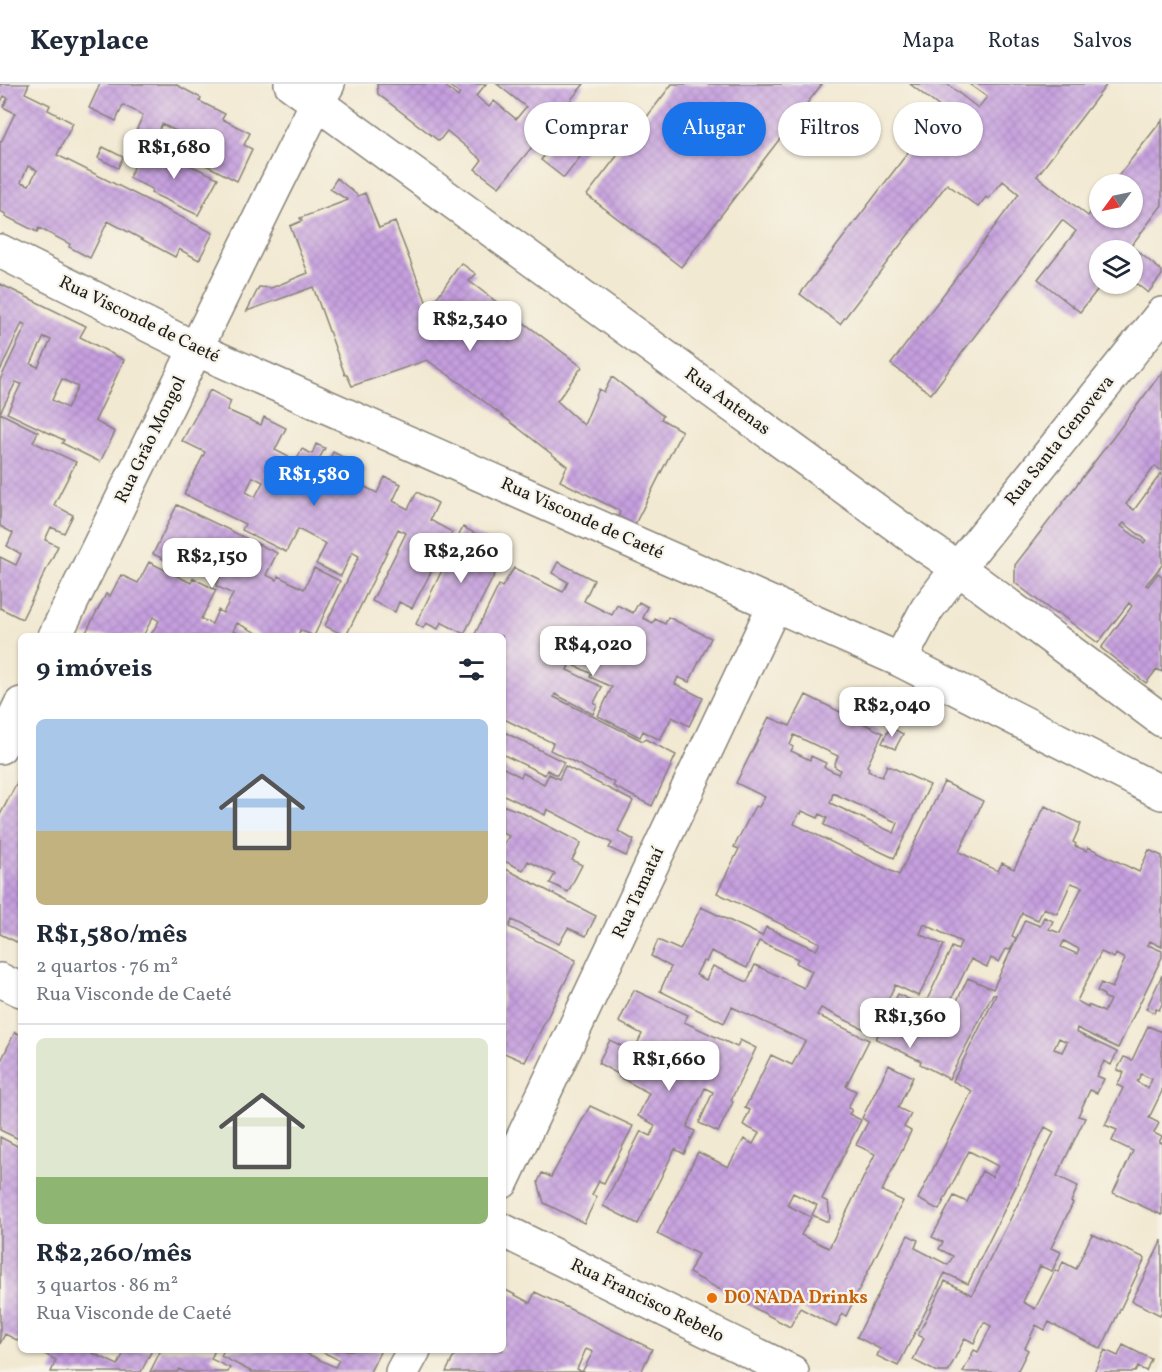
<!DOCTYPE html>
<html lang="pt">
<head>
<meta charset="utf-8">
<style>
	body { margin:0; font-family:Vollkorn,serif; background:#f2f2f3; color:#1f2937; height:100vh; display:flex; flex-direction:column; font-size:22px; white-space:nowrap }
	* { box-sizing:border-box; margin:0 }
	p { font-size:20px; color:#747a83 }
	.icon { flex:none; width:33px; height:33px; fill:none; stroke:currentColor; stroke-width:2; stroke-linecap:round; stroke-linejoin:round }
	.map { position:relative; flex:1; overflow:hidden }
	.drawer { position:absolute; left:18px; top:549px; width:488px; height:720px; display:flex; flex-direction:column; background:#fff; border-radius:9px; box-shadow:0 2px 4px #0004 }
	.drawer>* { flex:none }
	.banner { position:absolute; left:524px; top:18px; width:548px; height:54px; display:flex; gap:12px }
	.needle { width:39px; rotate:237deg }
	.fabs { position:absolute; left:1089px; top:90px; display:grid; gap:12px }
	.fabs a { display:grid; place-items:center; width:54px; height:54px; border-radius:50%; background:#fff; box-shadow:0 2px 4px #0004; font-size:30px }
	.price { position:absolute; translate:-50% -51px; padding:0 14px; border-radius:12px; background:#fff; color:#222; font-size:20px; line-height:39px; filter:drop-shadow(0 2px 3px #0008) }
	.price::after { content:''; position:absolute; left:50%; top:36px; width:18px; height:14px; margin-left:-9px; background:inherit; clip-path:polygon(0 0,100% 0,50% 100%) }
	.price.selected { background:#1a73e8; color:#fff }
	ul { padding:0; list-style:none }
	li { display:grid; align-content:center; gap:12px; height:318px; padding:0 18px }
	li+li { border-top:2px solid #e0e1e3 }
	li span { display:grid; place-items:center; height:186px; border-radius:9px; color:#555 }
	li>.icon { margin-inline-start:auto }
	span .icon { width:108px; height:108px; fill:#fffc; stroke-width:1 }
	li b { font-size:26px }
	h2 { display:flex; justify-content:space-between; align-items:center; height:72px; padding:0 18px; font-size:26px }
	.tag { padding:0 21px; border-radius:27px; background:#fff; box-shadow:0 2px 4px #0004; font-size:21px; line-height:54px }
	.tag.selected { background:#1a73e8; color:#fff }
	header { display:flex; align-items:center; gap:36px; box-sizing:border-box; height:84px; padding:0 30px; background:#fff; border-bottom:2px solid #e0e1e3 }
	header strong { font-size:28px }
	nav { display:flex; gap:33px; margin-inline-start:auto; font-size:21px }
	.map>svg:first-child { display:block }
	.building { fill:url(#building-cross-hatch); fill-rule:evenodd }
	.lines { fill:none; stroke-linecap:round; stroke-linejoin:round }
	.minor-casing { stroke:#878277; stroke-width:36 }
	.tertiary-casing { stroke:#878277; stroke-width:36 }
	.minor { stroke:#fff; stroke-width:33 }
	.tertiary { stroke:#fff; stroke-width:33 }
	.food-dot { fill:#e8710a; stroke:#f7f3e8; stroke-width:2 }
	.labels { text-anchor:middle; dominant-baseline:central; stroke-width:4.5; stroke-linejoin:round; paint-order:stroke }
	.street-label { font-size:18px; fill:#1c1c1c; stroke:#f7f3e8 }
	.food-label { font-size:18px; font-weight:bold; fill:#c56008; stroke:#f7f3e8; text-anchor:start }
</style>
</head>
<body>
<header>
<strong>Keyplace</strong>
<nav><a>Mapa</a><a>Rotas</a><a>Salvos</a></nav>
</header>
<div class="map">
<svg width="1162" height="1288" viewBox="0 0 1162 1288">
	<defs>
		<pattern id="building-cross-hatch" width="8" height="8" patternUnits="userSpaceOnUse" patternTransform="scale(1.5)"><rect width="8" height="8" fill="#c59fde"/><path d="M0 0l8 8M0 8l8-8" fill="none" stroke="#a988be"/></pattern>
	</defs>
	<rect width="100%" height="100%" fill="#f7f3e8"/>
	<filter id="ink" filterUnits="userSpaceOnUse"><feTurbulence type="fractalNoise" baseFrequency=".0167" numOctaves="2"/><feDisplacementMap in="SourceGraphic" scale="12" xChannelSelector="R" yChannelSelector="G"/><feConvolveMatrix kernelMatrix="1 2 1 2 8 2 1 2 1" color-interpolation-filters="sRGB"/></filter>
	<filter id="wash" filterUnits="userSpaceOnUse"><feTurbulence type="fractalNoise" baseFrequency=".008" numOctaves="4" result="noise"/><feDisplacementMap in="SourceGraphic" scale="24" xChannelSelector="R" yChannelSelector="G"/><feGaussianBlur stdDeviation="1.35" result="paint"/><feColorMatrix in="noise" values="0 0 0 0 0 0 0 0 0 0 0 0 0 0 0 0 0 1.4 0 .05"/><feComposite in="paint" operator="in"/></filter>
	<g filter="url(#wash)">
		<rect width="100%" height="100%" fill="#f2e9d2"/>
		<g id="blocks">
			<path class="building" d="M0,0H29L25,9L50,21L48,26L73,39L57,71L213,149L199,176L179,165L175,173L108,137L90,174L69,163L70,160L39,144L37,148L5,132L6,130L0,127V58H1L15,29L3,23L8,14L4,12L0,20ZM28,82L37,86L29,101L21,98Z
				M100,0H175L201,14L199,17L225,30L222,35L250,49L244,61L252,65L237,97L190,73L196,61L181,54L182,50L162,40L154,56L136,47L143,31L123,21L116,37L89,24Z
				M377,0H443L458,13L460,10L447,0H486L476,12L489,23L494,17L516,35L526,23L497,0H584L499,103L475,85L482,76L447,47L439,57L378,10Z
				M672,0H822L681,183L587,111Z
				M910,0H947L978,24L987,13L969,0H1107L1037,92L1088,132L1100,116V134H1132V100H1112L1162,36V121L1131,162L1162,187V191L1148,209L1132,196V166H1100V200H1102L1080,228L1038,195L1076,147L1062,136L931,310L891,280L1019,110L1003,97L988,115L986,113L978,123L947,100L840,240L800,210L932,37L955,54L964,42Z
				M565,46L588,63L564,94L541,76Z
				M103,63L123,73L118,84L98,74Z
				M142,64L166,75L168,71L218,94L198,131L151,109L152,105L129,94Z
				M337,94L358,112L365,109L379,144L395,138L429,225L461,179L476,190L469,197L582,283L557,317L584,341L599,305L604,308L612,293L663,332L661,335L682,347L634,442L618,434L620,427L560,397L567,382L463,301L427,276L352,302L347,291H345L313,203L247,227L259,203L271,204L308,189L290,142L302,137L300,134L348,116L330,105Z
				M0,200L86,242L80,253L124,276L95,337L115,348L100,378L62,359L64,356L7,329L21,300L16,298L0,329V296L26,241L22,239L0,287ZM44,253L51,256L38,283L31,280ZM62,295L78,303L67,324L52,316Z
				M1162,288V387L1155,382L1126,420L1134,426L1162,388V481L1146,501L1148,502L1158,489L1162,492V588L1157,585L1146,599L1101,564L1132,522L1129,519L1098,559L1057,528L1056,530L1015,499V481L1115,351ZM1124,439L1146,456L1144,459L1121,442Z
				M210,306L231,317L227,326L261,341L264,333L286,344L275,366L296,377L302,365L312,370L316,360L325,364L319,375L327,380L333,368L365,384L357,399L377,409L385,393L401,400L393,417L408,425L417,408L438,419L430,436L452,448L412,524L399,518L395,528L372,517L406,449L398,445L346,552L325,542L359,472L352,468L341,492L316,480L326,460L298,445L286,468L242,446L245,440L184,410L205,368L182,357ZM253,393L263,398L255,413L246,408Z
				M0,329L38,348L33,358L76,378L54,421L73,431L64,449L51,443L45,456L58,462L22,535L0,524V473L16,481L21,470L7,462L13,449L0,442Z
				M177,421L277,469L266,491L277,496L278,492L304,505L314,484L340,497L314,552L300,546L298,552H263L237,539L233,547L245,552H150L159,537L153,533L143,552H84L106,510L110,512L121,491L138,499L149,478L191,499L193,494L216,506L201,535L212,540L218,526L223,529L233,510L216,502L229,476L222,474L214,489L191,478L187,487L153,470Z
				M463,443L488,456L483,464L503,474L464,550L441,538L438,545L426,539L423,544L416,540Z
				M558,478L594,496L584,517L612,531L617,521L633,529L639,518L648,523L643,534L653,539L655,535L665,540L668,533L711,554L689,598L678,593L675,600L703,614L689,642L672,633L660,656L643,647L640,653L598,632L612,603L590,593L592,590L554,571L553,574L569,582L567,586L602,603L594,619L597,621L593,630L555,610L554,613L643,657L645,655L676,671L652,722L613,702L615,699L550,666L553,659L502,634L504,627L502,626V552H474L499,501L502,503L514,484L563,508L568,498L552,489Z
				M806,611L883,649L867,682L869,684L868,687L882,693L887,681L930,701L894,774L824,741L827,734L820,730L818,734L802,727L801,730L799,729L794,740L899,791L944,698L983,717L959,768L998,787L1002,779L1014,785L1045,722L1081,740L1073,758L1076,760L1075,762L1087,767L1088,763L1139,788L1149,766L1162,772V863L1150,857L1148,861L1162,867V873L1118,964L1077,944L1076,948L1117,968L1111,981L1104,977L1097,992L1104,995L1097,1009L1090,1006L1078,1032L1085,1034L1057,1092L1078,1102L1071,1118L1073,1119L1051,1164L1061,1168L1052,1187L1040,1182L1023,1218L1035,1225L1055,1186L1058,1188L1063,1178L1076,1185L1092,1150L1145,1174L1101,1265L1049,1238L1045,1246L1036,1241L1025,1264L1028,1266L1017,1288H963L974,1266L978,1268L991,1242L984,1238L974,1259L965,1254L948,1288H937L913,1276L924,1254L918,1251L945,1197L972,1211L1054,1048L1045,1043L968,1200L945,1189L898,1282L877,1272L880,1265L857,1253L908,1151L918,1156L915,1164L948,1181L953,1172L939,1165L943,1158L932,1153L954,1112L967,1118L982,1087L992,1093L998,1082L969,1067L939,1126L918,1115L972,1007L953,997L996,911L993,910L949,995L920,980L921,977L876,955L898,910L943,932L935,949L940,952L968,894L993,905L1025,836L1040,842L1044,833L1053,837L1049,845L1060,849L1082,803L1071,799L1057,830L1044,824L1038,836L1022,829L1012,852L1016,854L1010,866L1006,865L999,878L991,874L987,883L971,875L946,926L927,916L952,863L958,866L961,858L924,840L920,850L944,861L919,912L895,901L872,949L821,924L817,931L869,956L846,1002L856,1007L848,1024L852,1026L849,1030L861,1036L822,1115L828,1118L830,1134L828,1138L812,1131L817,1121L793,1109L787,1121L811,1133L801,1151L829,1164L875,1070L856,1061L868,1038L862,1034L889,981L913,993L898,1024L911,1030L904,1043L911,1047L882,1107L903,1117L846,1232L842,1230L836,1243L800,1224L790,1243L689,1189L698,1170L657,1150L698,1068L728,1083L744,1055L753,1060L759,1049L743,1041L750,1026L745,1024L771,971L792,981L805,957L732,923L724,939L660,907L671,883L651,872L658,856L680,866L701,823L762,852L766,843L816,866L820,859L717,809L739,765L734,763L755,722L759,723L765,713L736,699L769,633L790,642ZM794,651L838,672L834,682L840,686L838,690L824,683L826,679L811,672L810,676L791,667L793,663L790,661ZM833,709L898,739L894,749L830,719ZM759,857L798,875L796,879L812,887L804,904L755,881L747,898L713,882L706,896L696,891L703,877L706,878L711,867L747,884ZM1064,857L1079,865L1077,870L1061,863ZM1101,868L1114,874L1116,870L1125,875L1112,904L1101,899L1097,907L1104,911V913L1110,916L1104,928L1088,921V923L1077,917ZM1059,954L1067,958L1062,968L1054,965Z
				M890,643L903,650L895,665L882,659Z
				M502,647L564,678L557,691L547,686L545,691L502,670Z
				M565,682L633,717L618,747L634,756L626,772L609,764L612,759L547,725L545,731L502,710V683L521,693L523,689L544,700L549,690L559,695Z
				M21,691V860L0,850V731Z
				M502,721L521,728L581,759L572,776L582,781L568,808L550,799L555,790L528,777L523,786L502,776V763L509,752L502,749Z
				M502,783L596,832L586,852L568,844L559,860L512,836L509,843L576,876L525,978L502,968Z
				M1162,891V920L1159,926L1156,925L1154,929L1146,925Z
				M634,906L688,931L684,938L737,963L740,956L756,964L731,1016L733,1018L718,1048L699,1039L713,1008L705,1004L687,1043L695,1047L684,1070L675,1065L638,1140L603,1122L641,1047L651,1052L655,1041L638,1032L649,1009L619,993L620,991L598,979L610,956L633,968L642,950L619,938Z
				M1148,942L1162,948V1007L1149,1034L1159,1039L1154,1049L1162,1053L1159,1058L1162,1059V1131L1113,1109L1133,1067L1112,1057L1117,1046L1105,1041L1123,1004L1117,1001L1124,988L1117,986L1124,973L1132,976ZM1141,990L1152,995L1148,1004L1137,998Z
				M15,948L21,951V1056L0,1046V979Z
				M590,1022L633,1042L604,1099L599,1097L592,1111L597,1113L584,1139L544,1119L538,1098L542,1089L551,1093Z
				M0,1053L21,1064V1258L5,1250L0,1260Z
				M1162,1156V1227L1160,1231L1132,1217Z
				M502,1204L530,1219L535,1208L652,1265L641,1288H634L630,1286V1288H582L593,1268L586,1265L577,1285L582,1288H446L457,1266H502Z
				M1123,1261L1151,1275L1146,1287L1138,1283L1135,1288H1094L1105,1266L1118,1272Z
				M37,1266H86L118,1281L125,1266H152L141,1288H51L56,1276Z
				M161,1266H215L211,1275L230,1284L228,1288H185L179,1285L177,1288H150Z
				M224,1266H299L335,1283L339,1276L319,1266H381L370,1288H252L221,1272Z"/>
		</g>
	</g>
	<g filter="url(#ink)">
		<use href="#blocks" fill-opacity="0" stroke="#878277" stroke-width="1.5"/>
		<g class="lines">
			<g class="minor-casing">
				<path id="minor" d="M291,0L925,462L958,484L1162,636
					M0,167L196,265L900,576L1162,709
					M55,552L275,103L317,19L328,0
					M900,576L927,525L958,484L1162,230
					M0,663L21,620
					M502,1098L775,520
					M402,1288L414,1266"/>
			</g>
			<g class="tertiary-casing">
				<path id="tertiary" d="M0,896L21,906
					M502,1146L792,1288"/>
			</g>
			<use href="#minor" class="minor"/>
			<use href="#tertiary" class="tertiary"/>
		</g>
	</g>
	<circle class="food-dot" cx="712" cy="1214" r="6"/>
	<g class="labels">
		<g class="street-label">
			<text transform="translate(139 236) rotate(26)">Rua Visconde de Caeté</text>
			<text transform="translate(727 318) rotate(36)">Rua Antenas</text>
			<text transform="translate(151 356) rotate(-64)">Rua Grão Mongol</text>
			<text transform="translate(1060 357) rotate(-51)">Rua Santa Genoveva</text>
			<text transform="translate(582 435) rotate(24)">Rua Visconde de Caeté</text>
			<text transform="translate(639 809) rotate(-65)">Rua Tamataí</text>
			<text transform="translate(647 1217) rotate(26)">Rua Francisco Rebelo</text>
		</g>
		<g class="food-label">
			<text x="724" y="1214">DO NADA Drinks</text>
		</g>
	</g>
</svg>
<div class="fabs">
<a><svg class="needle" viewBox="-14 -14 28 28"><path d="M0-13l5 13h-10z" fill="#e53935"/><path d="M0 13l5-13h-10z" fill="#747a83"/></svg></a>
<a><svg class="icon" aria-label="layers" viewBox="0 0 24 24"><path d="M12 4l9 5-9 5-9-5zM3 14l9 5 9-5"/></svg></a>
</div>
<b class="price" style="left:174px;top:96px">R$1,680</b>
<b class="price" style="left:470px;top:268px">R$2,340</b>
<b class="price selected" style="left:314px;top:423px">R$1,580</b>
<b class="price" style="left:461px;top:500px">R$2,260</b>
<b class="price" style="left:212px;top:505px">R$2,150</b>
<b class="price" style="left:593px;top:593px">R$4,020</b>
<b class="price" style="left:892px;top:654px">R$2,040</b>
<b class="price" style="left:910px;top:965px">R$1,360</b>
<b class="price" style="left:669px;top:1008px">R$1,660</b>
<div class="banner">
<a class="tag">Comprar</a>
<a class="tag selected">Alugar</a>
<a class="tag">Filtros</a>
<a class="tag">Novo</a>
</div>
<section class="drawer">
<h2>9 imóveis<svg class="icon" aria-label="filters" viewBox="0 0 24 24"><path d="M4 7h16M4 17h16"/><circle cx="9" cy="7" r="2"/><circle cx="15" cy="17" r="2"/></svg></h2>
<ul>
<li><span style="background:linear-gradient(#a9c7e8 60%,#c2b280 0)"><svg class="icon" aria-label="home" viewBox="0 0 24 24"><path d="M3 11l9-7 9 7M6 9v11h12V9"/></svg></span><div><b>R$1,580/mês</b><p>2 quartos · 76 m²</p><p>Rua Visconde de Caeté</p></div></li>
<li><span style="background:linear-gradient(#dfe7d0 75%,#8fb573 0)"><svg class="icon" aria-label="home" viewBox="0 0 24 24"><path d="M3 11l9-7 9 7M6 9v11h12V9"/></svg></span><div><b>R$2,260/mês</b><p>3 quartos · 86 m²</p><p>Rua Visconde de Caeté</p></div></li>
</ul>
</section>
</div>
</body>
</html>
